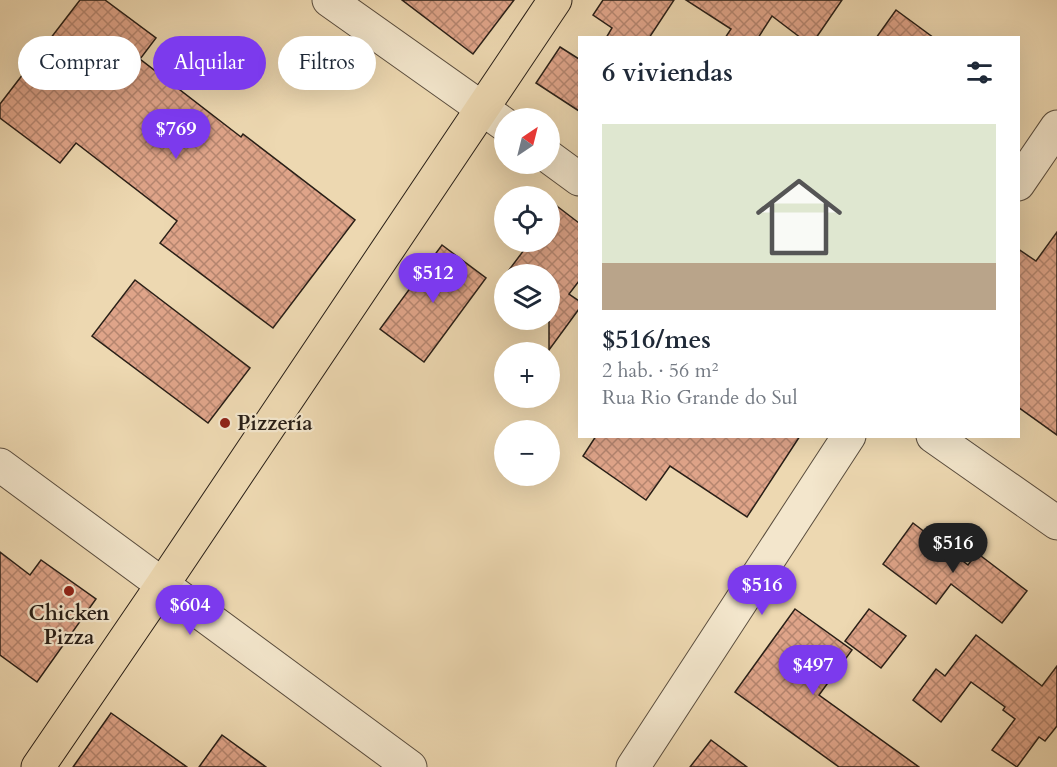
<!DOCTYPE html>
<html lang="es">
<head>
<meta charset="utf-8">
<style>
	body { margin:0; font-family:Cardo,serif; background:#f6f6f7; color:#1f2937; height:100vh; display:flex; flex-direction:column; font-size:22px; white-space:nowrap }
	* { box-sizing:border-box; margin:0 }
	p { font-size:20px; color:#747a83 }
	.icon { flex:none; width:33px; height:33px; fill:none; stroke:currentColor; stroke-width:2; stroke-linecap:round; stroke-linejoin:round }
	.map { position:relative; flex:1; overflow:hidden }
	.drawer { position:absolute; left:578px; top:36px; width:442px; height:402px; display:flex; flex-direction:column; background:#fff; border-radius:0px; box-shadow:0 6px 24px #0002 }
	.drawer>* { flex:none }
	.hud { position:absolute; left:18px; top:36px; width:470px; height:54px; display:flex; gap:12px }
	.needle { width:39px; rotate:35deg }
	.fabs { position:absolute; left:494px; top:108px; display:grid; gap:12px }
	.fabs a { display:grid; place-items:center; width:66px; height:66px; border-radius:50%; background:#fff; box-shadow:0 6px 24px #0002; font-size:30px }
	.price { position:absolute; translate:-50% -51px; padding:0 14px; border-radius:21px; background:#7c3aed; color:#fff; font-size:20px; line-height:39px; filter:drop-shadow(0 2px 3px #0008) }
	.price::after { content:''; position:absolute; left:50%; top:36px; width:18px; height:14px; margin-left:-9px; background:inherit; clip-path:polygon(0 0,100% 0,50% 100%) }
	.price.on { background:#222; color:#fff }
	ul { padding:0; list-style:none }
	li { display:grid; align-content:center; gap:12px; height:318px; padding:0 24px }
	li+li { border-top:2px solid #e0e1e3 }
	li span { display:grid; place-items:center; height:186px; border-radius:0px; color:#555 }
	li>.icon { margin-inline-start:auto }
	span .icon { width:108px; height:108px; fill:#fffc; stroke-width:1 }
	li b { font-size:26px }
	h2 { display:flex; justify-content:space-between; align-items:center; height:72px; padding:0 24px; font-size:26px }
	.chip { padding:0 21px; border-radius:27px; background:#fff; box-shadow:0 6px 24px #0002; font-size:21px; line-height:54px }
	.chip.on { background:#7c3aed; color:#fff }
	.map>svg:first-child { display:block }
	.building { fill:url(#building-cross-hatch); stroke:#291f17; stroke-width:1.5 }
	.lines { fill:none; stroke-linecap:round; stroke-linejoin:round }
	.minor-casing { stroke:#5a4d3e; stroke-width:35 }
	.major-casing { stroke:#291f17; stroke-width:35 }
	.minor { stroke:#f3e6cc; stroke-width:33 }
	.major { stroke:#edd8b1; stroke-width:33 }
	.poi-dot { fill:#8f2418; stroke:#f3e6cc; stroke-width:2 }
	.labels { text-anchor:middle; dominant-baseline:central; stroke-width:4.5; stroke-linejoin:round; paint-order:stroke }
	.poi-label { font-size:21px; font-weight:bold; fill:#291f17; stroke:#f3e6cc; text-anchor:start }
</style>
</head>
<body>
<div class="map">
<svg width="1057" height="767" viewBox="0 0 1057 767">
	<defs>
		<pattern id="building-cross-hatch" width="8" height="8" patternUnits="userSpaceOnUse" patternTransform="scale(1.5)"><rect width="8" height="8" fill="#dfa489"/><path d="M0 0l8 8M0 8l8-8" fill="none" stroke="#b5856f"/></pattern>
	</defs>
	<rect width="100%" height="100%" fill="#edd8b1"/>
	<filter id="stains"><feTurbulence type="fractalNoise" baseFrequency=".00333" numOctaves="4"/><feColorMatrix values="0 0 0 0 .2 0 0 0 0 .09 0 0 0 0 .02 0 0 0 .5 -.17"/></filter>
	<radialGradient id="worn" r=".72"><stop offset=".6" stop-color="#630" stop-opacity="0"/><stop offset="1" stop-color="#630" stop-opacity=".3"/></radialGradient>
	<path class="building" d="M80,0H105L156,38L140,59L241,137L243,134L355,220L273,328L160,243L177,221L76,143L60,163L0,118V104Z
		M402,0H514L473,54Z
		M603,0H674L649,38H606L612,28L593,15Z
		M686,0H842L816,38H801L772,16L758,38H725L731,29Z
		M896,10L934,38H876Z
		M560,47L579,59V111L536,83Z
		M549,200L579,223V281L569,294L579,301V309L549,350V274H506L530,242H549Z
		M1057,232V435L1018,407V249L1036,261Z
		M442,245L486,278L424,362L380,329Z
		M135,280L250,368L208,423L92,336Z
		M596,436H800L747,517L670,466L646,500L583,456Z
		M913,523L968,565L977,553L1027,591L1002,623L951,584L936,604L883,564Z
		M0,552L30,575L41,560L96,599L37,682L0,655Z
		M795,609L852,650L819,695L919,767H839L735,692Z
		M869,609L906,636L881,668L845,641Z
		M976,635L1042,686L1057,666V726L1045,741L1039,737L1017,767L992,750L1015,719L1003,710L1005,707L971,682L941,722L913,700L936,669L945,676Z
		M111,713L121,720L187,767H73Z
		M222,735L266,767H199Z
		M711,740L747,767H690Z"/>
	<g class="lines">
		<g class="minor-casing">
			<path id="minor" d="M329,0L504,124
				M549,157L579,179
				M1018,184L1057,127
				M933,436L1057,523
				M0,465L410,767
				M633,767L849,436"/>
		</g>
		<g class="major-casing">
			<path id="major" d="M38,767L163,584L555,0"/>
		</g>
		<use href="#minor" class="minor"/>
		<use href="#major" class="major"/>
	</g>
	<g class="poi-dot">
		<circle cx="225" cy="423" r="6"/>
		<circle cx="69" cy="591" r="6"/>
	</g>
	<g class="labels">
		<g class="poi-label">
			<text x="237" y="423">Pizzería</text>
			<text x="69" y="613" text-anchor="middle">Chicken<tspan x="69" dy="24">Pizza</tspan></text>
		</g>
	</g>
	<rect width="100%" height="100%" filter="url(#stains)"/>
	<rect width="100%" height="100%" fill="url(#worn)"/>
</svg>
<div class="fabs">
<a><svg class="needle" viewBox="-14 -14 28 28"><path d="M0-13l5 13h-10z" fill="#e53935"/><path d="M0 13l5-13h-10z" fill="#747a83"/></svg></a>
<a><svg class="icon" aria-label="locate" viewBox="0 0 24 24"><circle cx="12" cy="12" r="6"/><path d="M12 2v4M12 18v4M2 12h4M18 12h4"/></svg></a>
<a><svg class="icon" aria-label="layers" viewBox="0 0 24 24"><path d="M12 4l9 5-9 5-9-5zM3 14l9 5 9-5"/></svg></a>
<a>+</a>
<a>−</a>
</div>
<b class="price" style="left:176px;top:160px">$769</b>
<b class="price" style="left:433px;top:304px">$512</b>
<b class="price on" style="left:953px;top:574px">$516</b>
<b class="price" style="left:762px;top:616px">$516</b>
<b class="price" style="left:190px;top:636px">$604</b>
<b class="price" style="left:813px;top:696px">$497</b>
<div class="hud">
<a class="chip">Comprar</a>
<a class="chip on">Alquilar</a>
<a class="chip">Filtros</a>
</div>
<section class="drawer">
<h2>6 viviendas<svg class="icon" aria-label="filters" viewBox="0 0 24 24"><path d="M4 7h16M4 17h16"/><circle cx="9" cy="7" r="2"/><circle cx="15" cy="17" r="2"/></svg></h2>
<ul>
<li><span style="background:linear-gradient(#dfe7d0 75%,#b9a48a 0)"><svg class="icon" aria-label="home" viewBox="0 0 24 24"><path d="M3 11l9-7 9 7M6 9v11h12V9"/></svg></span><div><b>$516/mes</b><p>2 hab. · 56 m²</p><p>Rua Rio Grande do Sul</p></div></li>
</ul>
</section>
</div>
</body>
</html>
